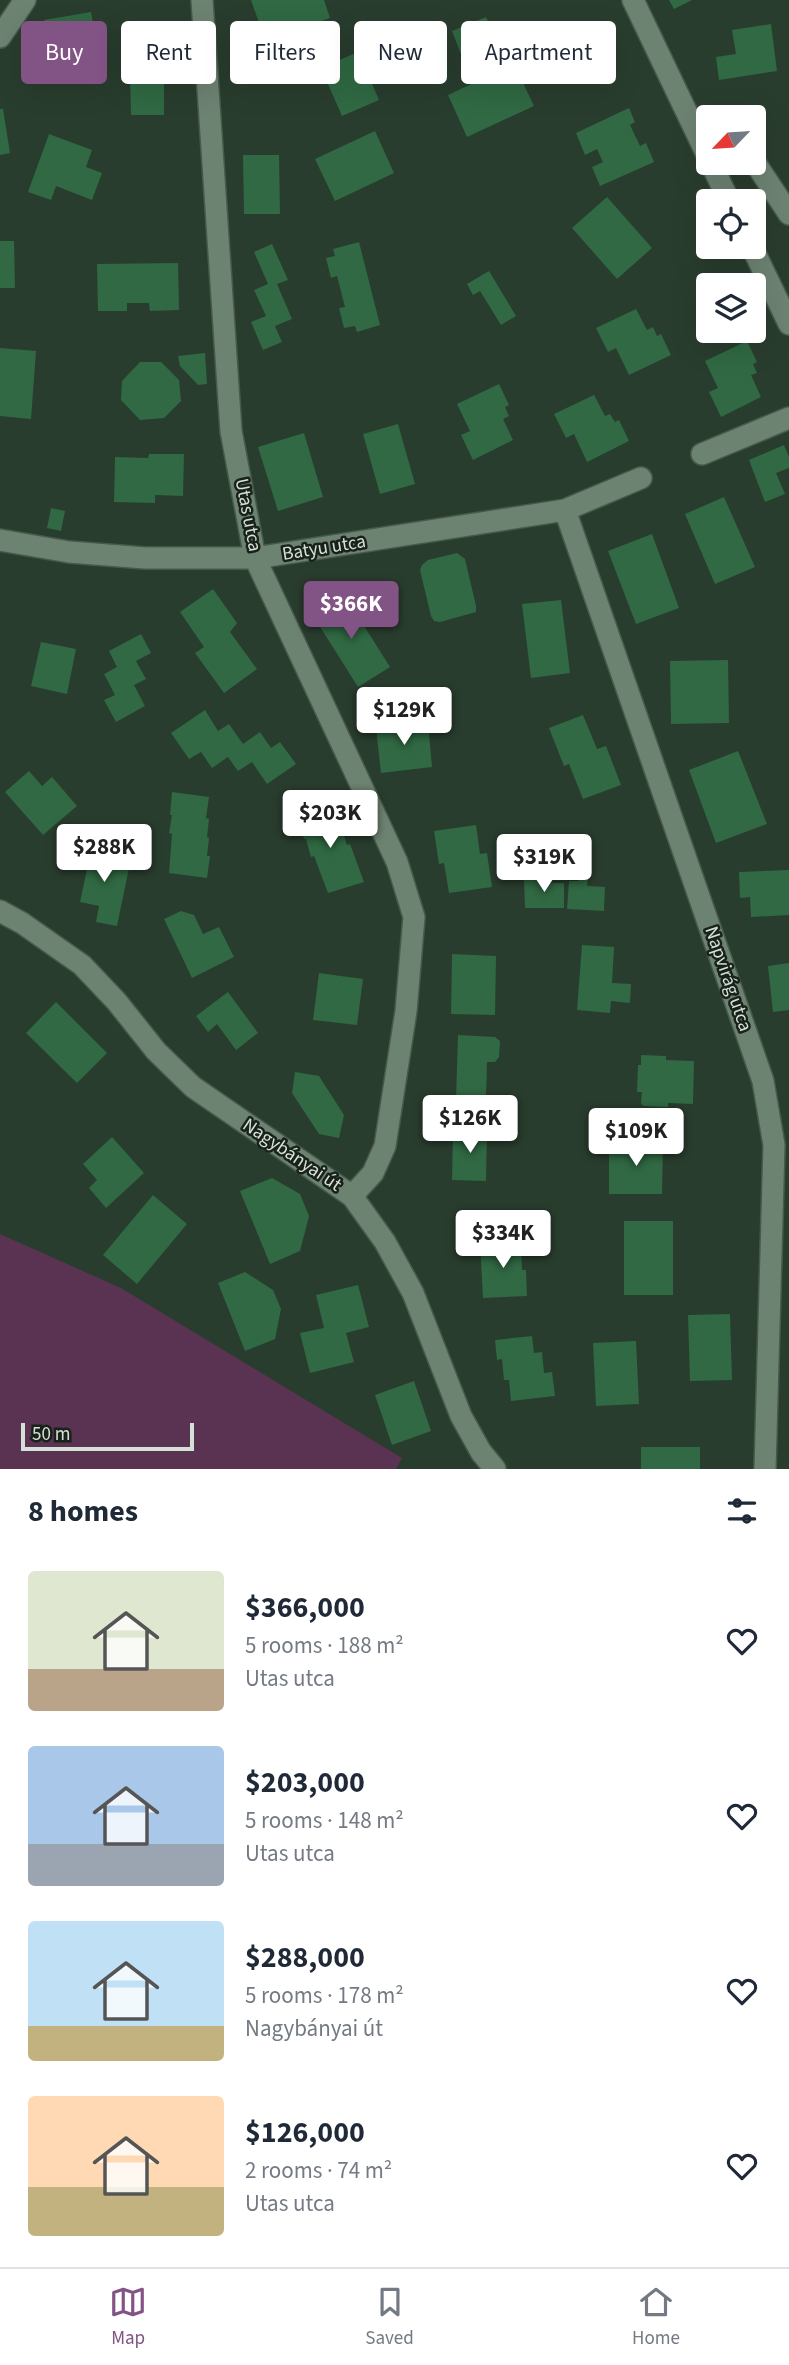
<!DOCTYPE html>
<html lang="en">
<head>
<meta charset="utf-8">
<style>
	body { margin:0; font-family:"Source Sans 3",sans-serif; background:#f6f6f7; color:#1f2937; height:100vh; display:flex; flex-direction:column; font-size:26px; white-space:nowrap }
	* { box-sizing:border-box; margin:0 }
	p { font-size:23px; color:#747a83 }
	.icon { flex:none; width:38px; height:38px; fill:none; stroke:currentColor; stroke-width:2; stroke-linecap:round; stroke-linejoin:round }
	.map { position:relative; height:1469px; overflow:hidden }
	.drawer { display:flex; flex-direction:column; background:#fff; flex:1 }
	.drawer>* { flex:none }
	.guide { position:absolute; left:21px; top:21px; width:747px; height:63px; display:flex; gap:14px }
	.needle { width:46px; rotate:245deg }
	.fabs { position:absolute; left:696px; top:105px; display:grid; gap:14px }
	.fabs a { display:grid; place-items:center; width:70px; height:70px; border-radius:7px; background:#fff; box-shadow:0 7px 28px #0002; font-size:35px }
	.scale { position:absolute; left:21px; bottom:18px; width:173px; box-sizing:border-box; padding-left:7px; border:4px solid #d5e1d7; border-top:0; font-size:19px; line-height:24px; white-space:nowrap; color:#d5e1d7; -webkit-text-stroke:5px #18211a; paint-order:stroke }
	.price { position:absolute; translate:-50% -60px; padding:0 16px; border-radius:7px; background:#fff; color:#222; font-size:23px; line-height:46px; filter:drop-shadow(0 2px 4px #0008) }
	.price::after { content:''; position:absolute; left:50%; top:42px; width:21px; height:16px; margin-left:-10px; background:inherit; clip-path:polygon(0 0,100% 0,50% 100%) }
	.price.current { background:#825385; color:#fff }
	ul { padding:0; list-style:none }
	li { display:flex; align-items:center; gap:21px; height:175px; padding:0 28px }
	li span { display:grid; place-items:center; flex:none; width:196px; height:140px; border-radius:7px; color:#555 }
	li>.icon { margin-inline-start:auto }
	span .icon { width:84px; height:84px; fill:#fffc; stroke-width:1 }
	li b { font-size:30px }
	h2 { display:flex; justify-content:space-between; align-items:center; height:84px; padding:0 28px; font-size:30px }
	.pill { padding:0 24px; border-radius:7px; background:#fff; box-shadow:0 7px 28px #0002; font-size:24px; line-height:63px }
	.pill.current { background:#825385; color:#fff }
	.tab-bar { display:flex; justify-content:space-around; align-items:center; height:98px; border-top:2px solid #e0e1e3; background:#fff; font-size:19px; color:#747a83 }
	.tab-bar a { display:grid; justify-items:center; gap:4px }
	.tab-bar .current { color:#825385 }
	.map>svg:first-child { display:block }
	.green { fill:#5a3252 }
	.building { fill:#306943 }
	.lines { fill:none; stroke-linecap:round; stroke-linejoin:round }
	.minor-casing { stroke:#47594c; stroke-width:24 }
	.minor { stroke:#6d8372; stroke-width:21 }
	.labels { text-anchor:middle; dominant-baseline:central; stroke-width:5; stroke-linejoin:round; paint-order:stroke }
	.street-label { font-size:19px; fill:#d5e1d7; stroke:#18211a }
</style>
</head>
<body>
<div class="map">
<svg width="789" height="1469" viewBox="0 0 789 1469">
	<rect width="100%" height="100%" fill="#293d2e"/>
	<path class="green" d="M0,1234L121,1288L402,1458L396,1469H0Z"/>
	<path class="building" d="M251,0H324L330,18L308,26L310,30L287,38L285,30L264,37Z
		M669,0H692L674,9Z
		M91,12L102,74L69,80L67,74L54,76L44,20Z
		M486,17L493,32L499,30L507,50L466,67L452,31Z
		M771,24L777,71L719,80L716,57L736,54L732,30Z
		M138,51H151V61L164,60V115H131L130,70H138Z
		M358,52L379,100L342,116L321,68Z
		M514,64L534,106L467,137L448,95Z
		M629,108L635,122L630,125L640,146L646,143L654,162L600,186L592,167L603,162L597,149L585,155L576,133Z
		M0,109H3L10,153L0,155Z
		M375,131L394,173L335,201L315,159Z
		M49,134L92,150L86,167L102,173L92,200L56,186L51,200L28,192Z
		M243,155H279L280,214H244Z
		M607,197L652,248L617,279L572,228Z
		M0,241H14L15,288H0Z
		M359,242L380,325L357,332L355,326L344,328L339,308L345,307L337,276L331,278L326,258L335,256L333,249Z
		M272,244L288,280L277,284L292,319L275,326L282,342L263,350L251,322L266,316L254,290L268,284L254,252Z
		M178,263L179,310L150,311L149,303H127V311H98L97,264Z
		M489,271L516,316L501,325L480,291L473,295L467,284Z
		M636,309L647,330L653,327L657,336L661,334L671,355L629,375L616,348L608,352L596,328Z
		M747,341L757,362L753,364L757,373L751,375L761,397L721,417L709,392L718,388L705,361Z
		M0,348L36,351L31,419L0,416Z
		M205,353L207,384L198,385L180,366L178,356Z
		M140,362H161L179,380L181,401L164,418L140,420L121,400L122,381Z
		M499,384L509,405L505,407L509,416L503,419L513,440L473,460L461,435L470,431L457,404Z
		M594,395L605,416L610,414L615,422L619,420L629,441L587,462L574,434L566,438L554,414Z
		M398,424L415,484L380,494L363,434Z
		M304,433L323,497L278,511L258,447Z
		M784,445L789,457V468L776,473L785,494L765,502L749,460Z
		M149,454H184L183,496L155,495V503L114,502L115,457L148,458Z
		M724,497L755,567L715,584L685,514Z
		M51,508L65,511L61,531L47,528Z
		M652,534L679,608L636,624L608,551Z
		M457,553L465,559L476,606V612L440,622L434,621L431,616L420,570L422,565L428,560Z
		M213,589L237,623L230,632L257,669L224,693L195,653L204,647L180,612Z
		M344,594L390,667L358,687L312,614Z
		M561,600L570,673L531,678L522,604Z
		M141,634L151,653L136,661L146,679L134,685L145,706L116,722L104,700L115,695L104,674L117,667L109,651Z
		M41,642L76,649L67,694L31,686Z
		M728,660L729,723L671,724L670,661Z
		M205,710L218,731L229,724L243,744L260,732L271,748L280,742L296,764L267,784L252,762L238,771L228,757L212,768L201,752L189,759L171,733Z
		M583,715L597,749L606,746L621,785L583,799L569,764L564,766L549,728Z
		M428,722L432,767L381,773L376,728Z
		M738,751L767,824L716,843L689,770Z
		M29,771L42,786L52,777L77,806L43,835L5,792Z
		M172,792L209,797L206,818L209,819L207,837L209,838L207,856H210L207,878L169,873L172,834L169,833L172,815H170Z
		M332,807L339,828L341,827L347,845L350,844L364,882L328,893L314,856L311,857L306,839H304L297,817Z
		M476,825L480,854L487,853L492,887L449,893L444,863L439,864L434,831Z
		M93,841L112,846L109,863L129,868L117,926L96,922L99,906L80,902Z
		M789,870V915L751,917L750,897L740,898L739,872Z
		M579,875L588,876L587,886L605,887L604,911L567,909L569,881H578Z
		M524,879H549V883H564V908H525Z
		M181,911L194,915L203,934L219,927L234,957L192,978L164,919Z
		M582,945L614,947L612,983L631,984L630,1003L611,1001L610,1013L577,1010Z
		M452,954L496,956L495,1015L451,1014Z
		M789,963V1010L773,1012L768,966Z
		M319,973L363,979L357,1025L313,1020Z
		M228,992L258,1033L236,1050L217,1024L208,1032L196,1016Z
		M56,1002L107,1053L77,1083L26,1033Z
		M458,1035L495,1037L500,1041L499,1057L495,1062H487L486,1100L456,1099Z
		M641,1055L666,1056V1060L694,1061L693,1104L668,1103V1107L644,1106L641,1104L642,1092H637L638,1065H641Z
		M295,1072L319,1076L344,1115L339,1138L319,1134L292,1093Z
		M453,1129L487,1130L486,1181L452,1180Z
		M112,1137L144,1173L106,1208L89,1188L97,1180L83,1164Z
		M609,1142L663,1143L662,1194H609Z
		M272,1178L300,1194L309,1216L300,1251L270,1264L240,1191Z
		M153,1195L187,1224L137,1284L103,1255Z
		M624,1221H673V1295H624Z
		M521,1240L522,1270H526L527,1296L483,1298L480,1242Z
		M245,1272L273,1290L281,1309L275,1339L245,1351L218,1283Z
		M358,1285L369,1327L346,1333L354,1362L310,1373L300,1333L324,1328L316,1295Z
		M730,1314L732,1380L690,1381L688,1315Z
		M532,1336L534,1353L542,1352L544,1373L552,1372L555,1396L511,1401L509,1380H504L502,1359L497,1360L495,1340Z
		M636,1341L639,1404L596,1406L593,1343Z
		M414,1381L431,1431L392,1445L375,1395Z
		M641,1447H700V1469H641Z"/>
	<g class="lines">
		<g class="minor-casing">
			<path id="minor" d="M202,0L231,431L255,558L397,862L414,917L406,1011L385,1146L373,1173L352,1196
				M633,0L709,159
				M0,37L25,0
				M754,161L789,214
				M711,163L729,201
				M752,247L789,324
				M702,454L789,418
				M565,510L763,1081L774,1145L765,1469
				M0,540L69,552L145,558H255L565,510L641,478
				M0,911L22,923L82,965L117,1002L156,1051L193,1087L352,1196L385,1242L413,1293L461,1416L481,1452L495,1469"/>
		</g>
		<use href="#minor" class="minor"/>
	</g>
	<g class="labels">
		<g class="street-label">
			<text transform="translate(248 515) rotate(79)">Utas utca</text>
			<text transform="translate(324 548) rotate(-9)">Batyu utca</text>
			<text transform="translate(728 979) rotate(71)">Napvirág utca</text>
			<text transform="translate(292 1155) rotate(34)">Nagybányai út</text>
		</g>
	</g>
</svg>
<div class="fabs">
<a><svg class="needle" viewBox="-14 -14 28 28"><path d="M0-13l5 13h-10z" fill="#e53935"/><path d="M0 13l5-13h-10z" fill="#747a83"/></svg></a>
<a><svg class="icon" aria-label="locate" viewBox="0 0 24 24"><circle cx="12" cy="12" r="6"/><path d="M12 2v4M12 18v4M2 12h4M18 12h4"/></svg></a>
<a><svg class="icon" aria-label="layers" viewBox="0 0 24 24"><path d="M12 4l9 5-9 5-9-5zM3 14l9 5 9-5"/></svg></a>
</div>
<div class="scale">50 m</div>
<b class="price current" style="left:351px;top:641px">$366K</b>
<b class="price" style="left:404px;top:747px">$129K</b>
<b class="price" style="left:330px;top:850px">$203K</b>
<b class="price" style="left:104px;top:884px">$288K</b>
<b class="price" style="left:544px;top:894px">$319K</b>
<b class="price" style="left:470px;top:1155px">$126K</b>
<b class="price" style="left:636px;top:1168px">$109K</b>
<b class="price" style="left:503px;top:1270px">$334K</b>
<div class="guide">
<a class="pill current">Buy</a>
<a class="pill">Rent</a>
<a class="pill">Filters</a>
<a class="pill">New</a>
<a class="pill">Apartment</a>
</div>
</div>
<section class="drawer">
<h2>8 homes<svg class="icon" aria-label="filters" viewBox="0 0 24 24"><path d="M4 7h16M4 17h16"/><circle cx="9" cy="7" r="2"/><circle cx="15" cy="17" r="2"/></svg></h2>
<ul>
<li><span style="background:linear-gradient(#dfe7d0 70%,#b9a48a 0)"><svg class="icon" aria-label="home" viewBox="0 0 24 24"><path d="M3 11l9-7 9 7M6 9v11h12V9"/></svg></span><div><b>$366,000</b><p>5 rooms · 188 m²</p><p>Utas utca</p></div><svg class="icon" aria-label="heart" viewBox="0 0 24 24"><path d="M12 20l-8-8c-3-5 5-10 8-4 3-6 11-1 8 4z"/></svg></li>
<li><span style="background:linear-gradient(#a9c7e8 70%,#9aa5b1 0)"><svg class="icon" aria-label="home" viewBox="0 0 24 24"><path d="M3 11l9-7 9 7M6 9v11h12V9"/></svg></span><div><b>$203,000</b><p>5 rooms · 148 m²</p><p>Utas utca</p></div><svg class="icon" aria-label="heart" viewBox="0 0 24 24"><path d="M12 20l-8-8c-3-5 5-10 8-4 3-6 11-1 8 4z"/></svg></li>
<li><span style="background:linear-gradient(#bfe0f5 75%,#c2b280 0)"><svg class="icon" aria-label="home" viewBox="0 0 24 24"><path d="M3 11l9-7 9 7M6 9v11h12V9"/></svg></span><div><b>$288,000</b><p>5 rooms · 178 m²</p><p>Nagybányai út</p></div><svg class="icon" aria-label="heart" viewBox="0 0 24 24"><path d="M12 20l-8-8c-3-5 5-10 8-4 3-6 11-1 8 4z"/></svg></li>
<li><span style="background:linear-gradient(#ffd9b3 65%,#c2b280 0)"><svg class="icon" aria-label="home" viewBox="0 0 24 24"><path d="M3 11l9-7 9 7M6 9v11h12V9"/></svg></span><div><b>$126,000</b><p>2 rooms · 74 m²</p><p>Utas utca</p></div><svg class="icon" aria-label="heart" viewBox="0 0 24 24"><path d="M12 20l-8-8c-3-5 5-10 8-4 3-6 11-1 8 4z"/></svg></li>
</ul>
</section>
<nav class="tab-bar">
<a class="current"><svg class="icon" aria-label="map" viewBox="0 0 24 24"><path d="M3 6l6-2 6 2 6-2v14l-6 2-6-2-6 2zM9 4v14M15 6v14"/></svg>Map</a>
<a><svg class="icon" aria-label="saved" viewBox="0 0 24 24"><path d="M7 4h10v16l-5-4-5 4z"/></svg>Saved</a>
<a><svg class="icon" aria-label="home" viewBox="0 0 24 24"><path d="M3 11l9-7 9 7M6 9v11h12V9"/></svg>Home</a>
</nav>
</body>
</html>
